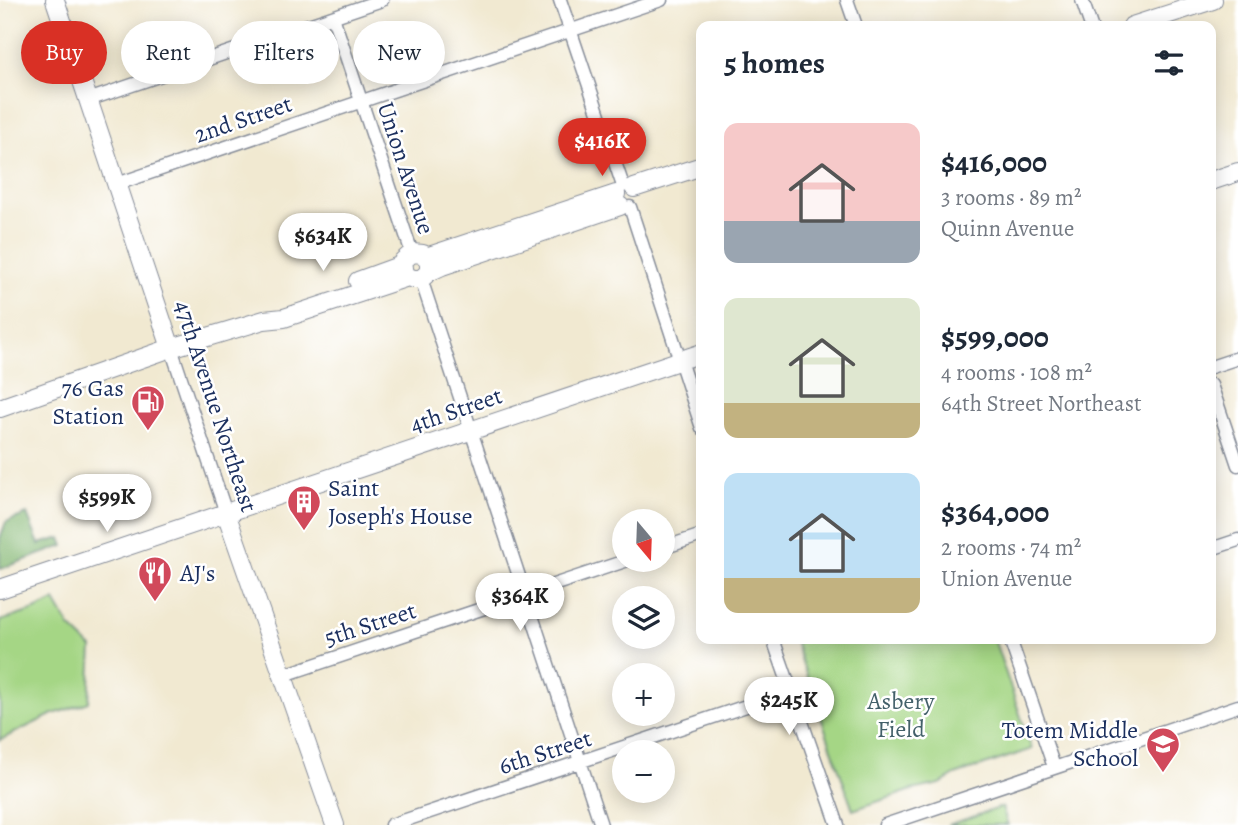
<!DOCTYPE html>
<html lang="en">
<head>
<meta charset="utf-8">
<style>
	body { margin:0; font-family:Alegreya,serif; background:#f6f6f7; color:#1f2937; height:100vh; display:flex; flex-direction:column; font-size:26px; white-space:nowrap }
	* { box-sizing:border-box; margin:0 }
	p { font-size:23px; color:#747a83 }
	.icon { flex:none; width:38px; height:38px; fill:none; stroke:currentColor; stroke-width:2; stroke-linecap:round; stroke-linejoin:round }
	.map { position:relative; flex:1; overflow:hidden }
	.sheet { position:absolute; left:696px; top:21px; width:520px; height:623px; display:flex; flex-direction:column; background:#fff; border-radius:14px; box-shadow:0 4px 18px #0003 }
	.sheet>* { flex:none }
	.hud { position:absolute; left:21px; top:21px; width:570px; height:63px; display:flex; gap:14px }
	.needle { width:46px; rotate:161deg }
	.fabs { position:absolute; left:612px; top:509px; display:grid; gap:14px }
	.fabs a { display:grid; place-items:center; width:63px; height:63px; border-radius:50%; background:#fff; box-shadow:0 4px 18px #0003; font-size:35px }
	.price { position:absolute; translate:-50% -60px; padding:0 16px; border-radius:24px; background:#fff; color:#222; font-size:23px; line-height:46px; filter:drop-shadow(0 2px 4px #0008) }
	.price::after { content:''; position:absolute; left:50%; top:42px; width:21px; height:16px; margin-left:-10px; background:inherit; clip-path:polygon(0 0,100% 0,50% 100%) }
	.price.current { background:#d93025; color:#fff }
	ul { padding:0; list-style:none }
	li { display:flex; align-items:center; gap:21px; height:175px; padding:0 28px }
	li span { display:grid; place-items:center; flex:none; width:196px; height:140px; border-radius:14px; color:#555 }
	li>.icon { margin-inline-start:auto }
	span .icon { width:84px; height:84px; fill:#fffc; stroke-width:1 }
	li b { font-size:30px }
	h2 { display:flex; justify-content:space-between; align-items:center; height:84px; padding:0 28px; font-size:30px }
	.chip { padding:0 24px; border-radius:32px; background:#fff; box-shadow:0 4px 18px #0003; font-size:24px; line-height:63px }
	.chip.current { background:#d93025; color:#fff }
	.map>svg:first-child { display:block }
	.green { fill:#a5d685; stroke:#608272; stroke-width:2 }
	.forest { fill:#84b772; stroke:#507368; stroke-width:2 }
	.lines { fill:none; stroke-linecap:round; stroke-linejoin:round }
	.street-casing { stroke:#868c98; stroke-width:15 }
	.secondary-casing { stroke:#868c98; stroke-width:20 }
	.street { stroke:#fff; stroke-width:12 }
	.secondary { stroke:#fff; stroke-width:18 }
	.labels { text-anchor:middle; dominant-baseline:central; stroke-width:5; stroke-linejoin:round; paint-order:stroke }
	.street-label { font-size:24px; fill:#1b2f5e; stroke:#fff }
	.poi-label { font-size:24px; fill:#1b2f5e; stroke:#fff; text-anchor:end }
	.park-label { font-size:24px; fill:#44616a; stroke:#fff }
</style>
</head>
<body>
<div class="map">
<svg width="1238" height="825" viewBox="0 0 1238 825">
	<rect width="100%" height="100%" fill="#fff"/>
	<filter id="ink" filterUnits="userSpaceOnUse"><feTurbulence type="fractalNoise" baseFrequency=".0143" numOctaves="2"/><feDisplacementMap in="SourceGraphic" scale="14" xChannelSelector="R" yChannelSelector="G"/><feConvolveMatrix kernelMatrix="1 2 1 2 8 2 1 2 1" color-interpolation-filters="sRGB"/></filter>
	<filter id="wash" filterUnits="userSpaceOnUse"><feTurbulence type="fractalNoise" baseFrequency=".00686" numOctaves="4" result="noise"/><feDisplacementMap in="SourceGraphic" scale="28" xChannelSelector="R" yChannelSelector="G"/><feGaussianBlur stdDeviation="1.57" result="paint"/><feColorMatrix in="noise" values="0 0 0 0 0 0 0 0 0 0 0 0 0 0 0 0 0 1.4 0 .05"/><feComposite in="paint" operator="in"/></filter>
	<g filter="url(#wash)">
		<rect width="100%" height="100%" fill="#f1e9d1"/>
		<path class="green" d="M55,601L70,627L92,648L89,702L51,715L0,740V621L32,611Z
			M794,639H994L1032,749L955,775L940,784L912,790L853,810Z
			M1002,807L1008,825H948Z"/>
		<path class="forest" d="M27,514L39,544L61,538L64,546L0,569V538L6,522Z"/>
	</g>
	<g filter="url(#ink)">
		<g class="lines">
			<g class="street-casing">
				<path id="street" d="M560,0L623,186
					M847,0L856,26
					M1082,0L1091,26
					M333,17L412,253
					M88,100L382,0
					M117,184L661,0
					M630,207L702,428
					M421,279L601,825
					M171,348L226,513
					M1211,367L1238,358
					M1211,385L1238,465
					M663,548L702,535
					M1211,549L1238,540
					M773,639L838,825
					M1010,639L1054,767
					M284,675L628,560
					M391,825L791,691
					M885,825L1238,706"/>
			</g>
			<g class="secondary-casing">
				<path id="secondary" d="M55,0L171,348
					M1132,26L1213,0
					M1211,181L1238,172
					M634,188L702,166
					M426,257L616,194
					M429,272V261L423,254L412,253L403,261L405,275L413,279H421L429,272L442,266L620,206
					M358,281L402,265
					M0,408L171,348L264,320L284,318L408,277
					M226,513L335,825
					M0,589L702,353"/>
			</g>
			<use href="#street" class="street"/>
			<use href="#secondary" class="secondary"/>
		</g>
	</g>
	<defs>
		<g id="fuel-pin" transform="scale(1.75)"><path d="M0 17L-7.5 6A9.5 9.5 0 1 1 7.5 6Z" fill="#d1495b" stroke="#fff"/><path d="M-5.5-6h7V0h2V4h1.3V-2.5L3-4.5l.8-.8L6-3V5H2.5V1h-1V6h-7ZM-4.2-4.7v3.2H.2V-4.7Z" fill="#fff"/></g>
		<g id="building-pin" transform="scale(1.75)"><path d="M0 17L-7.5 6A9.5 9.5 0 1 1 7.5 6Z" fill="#d1495b" stroke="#fff"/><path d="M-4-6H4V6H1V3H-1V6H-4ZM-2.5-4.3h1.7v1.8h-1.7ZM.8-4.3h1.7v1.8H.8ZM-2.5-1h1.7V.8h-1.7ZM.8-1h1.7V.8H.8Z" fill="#fff"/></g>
		<g id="restaurant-pin" transform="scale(1.75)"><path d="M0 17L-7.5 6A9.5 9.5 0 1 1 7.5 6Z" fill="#d1495b" stroke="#fff"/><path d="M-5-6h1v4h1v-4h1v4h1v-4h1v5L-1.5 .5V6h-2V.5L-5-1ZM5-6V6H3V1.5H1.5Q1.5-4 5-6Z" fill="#fff"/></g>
		<g id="school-pin" transform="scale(1.75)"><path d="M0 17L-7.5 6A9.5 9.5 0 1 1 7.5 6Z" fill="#d1495b" stroke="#fff"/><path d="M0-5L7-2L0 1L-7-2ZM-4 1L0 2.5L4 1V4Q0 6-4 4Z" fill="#fff"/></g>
	</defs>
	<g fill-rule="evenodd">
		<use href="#fuel-pin" x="148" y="402"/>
		<use href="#building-pin" x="304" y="502"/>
		<use href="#restaurant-pin" x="155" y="573"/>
		<use href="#school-pin" x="1163" y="744"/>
	</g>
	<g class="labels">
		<g class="street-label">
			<text transform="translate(243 119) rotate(-19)">2nd Street</text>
			<text transform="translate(406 168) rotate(72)">Union Avenue</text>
			<text transform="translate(216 406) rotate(72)">47th Avenue Northeast</text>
			<text transform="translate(456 410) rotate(-19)">4th Street</text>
			<text transform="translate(370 624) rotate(-18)">5th Street</text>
			<text transform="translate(545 752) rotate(-18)">6th Street</text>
		</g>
		<g class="poi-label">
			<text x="124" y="388">76 Gas<tspan x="124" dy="28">Station</tspan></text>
			<text x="328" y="488" text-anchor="start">Saint<tspan x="328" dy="28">Joseph's House</tspan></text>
			<text x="180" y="573" text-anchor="start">AJ's</text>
			<text x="1138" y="730">Totem Middle<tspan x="1138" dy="28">School</tspan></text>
		</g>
		<g class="park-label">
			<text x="901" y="701">Asbery<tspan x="901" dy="28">Field</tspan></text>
		</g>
	</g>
</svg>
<div class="fabs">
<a><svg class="needle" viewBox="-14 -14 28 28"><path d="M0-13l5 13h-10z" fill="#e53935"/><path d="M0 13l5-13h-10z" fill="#747a83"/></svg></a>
<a><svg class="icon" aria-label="layers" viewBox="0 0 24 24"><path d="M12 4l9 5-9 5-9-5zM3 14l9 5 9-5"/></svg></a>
<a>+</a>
<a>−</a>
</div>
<b class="price current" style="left:602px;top:178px">$416K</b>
<b class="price" style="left:323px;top:273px">$634K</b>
<b class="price" style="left:107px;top:534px">$599K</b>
<b class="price" style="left:520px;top:633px">$364K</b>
<b class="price" style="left:789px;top:737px">$245K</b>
<div class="hud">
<a class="chip current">Buy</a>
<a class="chip">Rent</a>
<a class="chip">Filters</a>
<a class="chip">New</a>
</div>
<section class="sheet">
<h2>5 homes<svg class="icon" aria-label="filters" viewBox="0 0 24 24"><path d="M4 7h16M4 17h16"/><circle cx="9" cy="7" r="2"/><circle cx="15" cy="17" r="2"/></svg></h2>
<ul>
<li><span style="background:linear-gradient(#f6c9c9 70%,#9aa5b1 0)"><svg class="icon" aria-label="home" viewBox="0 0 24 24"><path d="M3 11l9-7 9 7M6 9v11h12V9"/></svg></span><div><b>$416,000</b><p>3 rooms · 89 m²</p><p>Quinn Avenue</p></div></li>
<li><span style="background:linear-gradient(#dfe7d0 75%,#c2b280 0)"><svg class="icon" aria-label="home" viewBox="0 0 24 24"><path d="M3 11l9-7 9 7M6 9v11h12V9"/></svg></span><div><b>$599,000</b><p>4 rooms · 108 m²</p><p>64th Street Northeast</p></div></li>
<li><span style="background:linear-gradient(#bfe0f5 75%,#c2b280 0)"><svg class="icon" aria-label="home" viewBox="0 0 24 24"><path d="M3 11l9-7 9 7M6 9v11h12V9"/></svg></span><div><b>$364,000</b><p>2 rooms · 74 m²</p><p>Union Avenue</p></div></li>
</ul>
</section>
</div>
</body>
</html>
